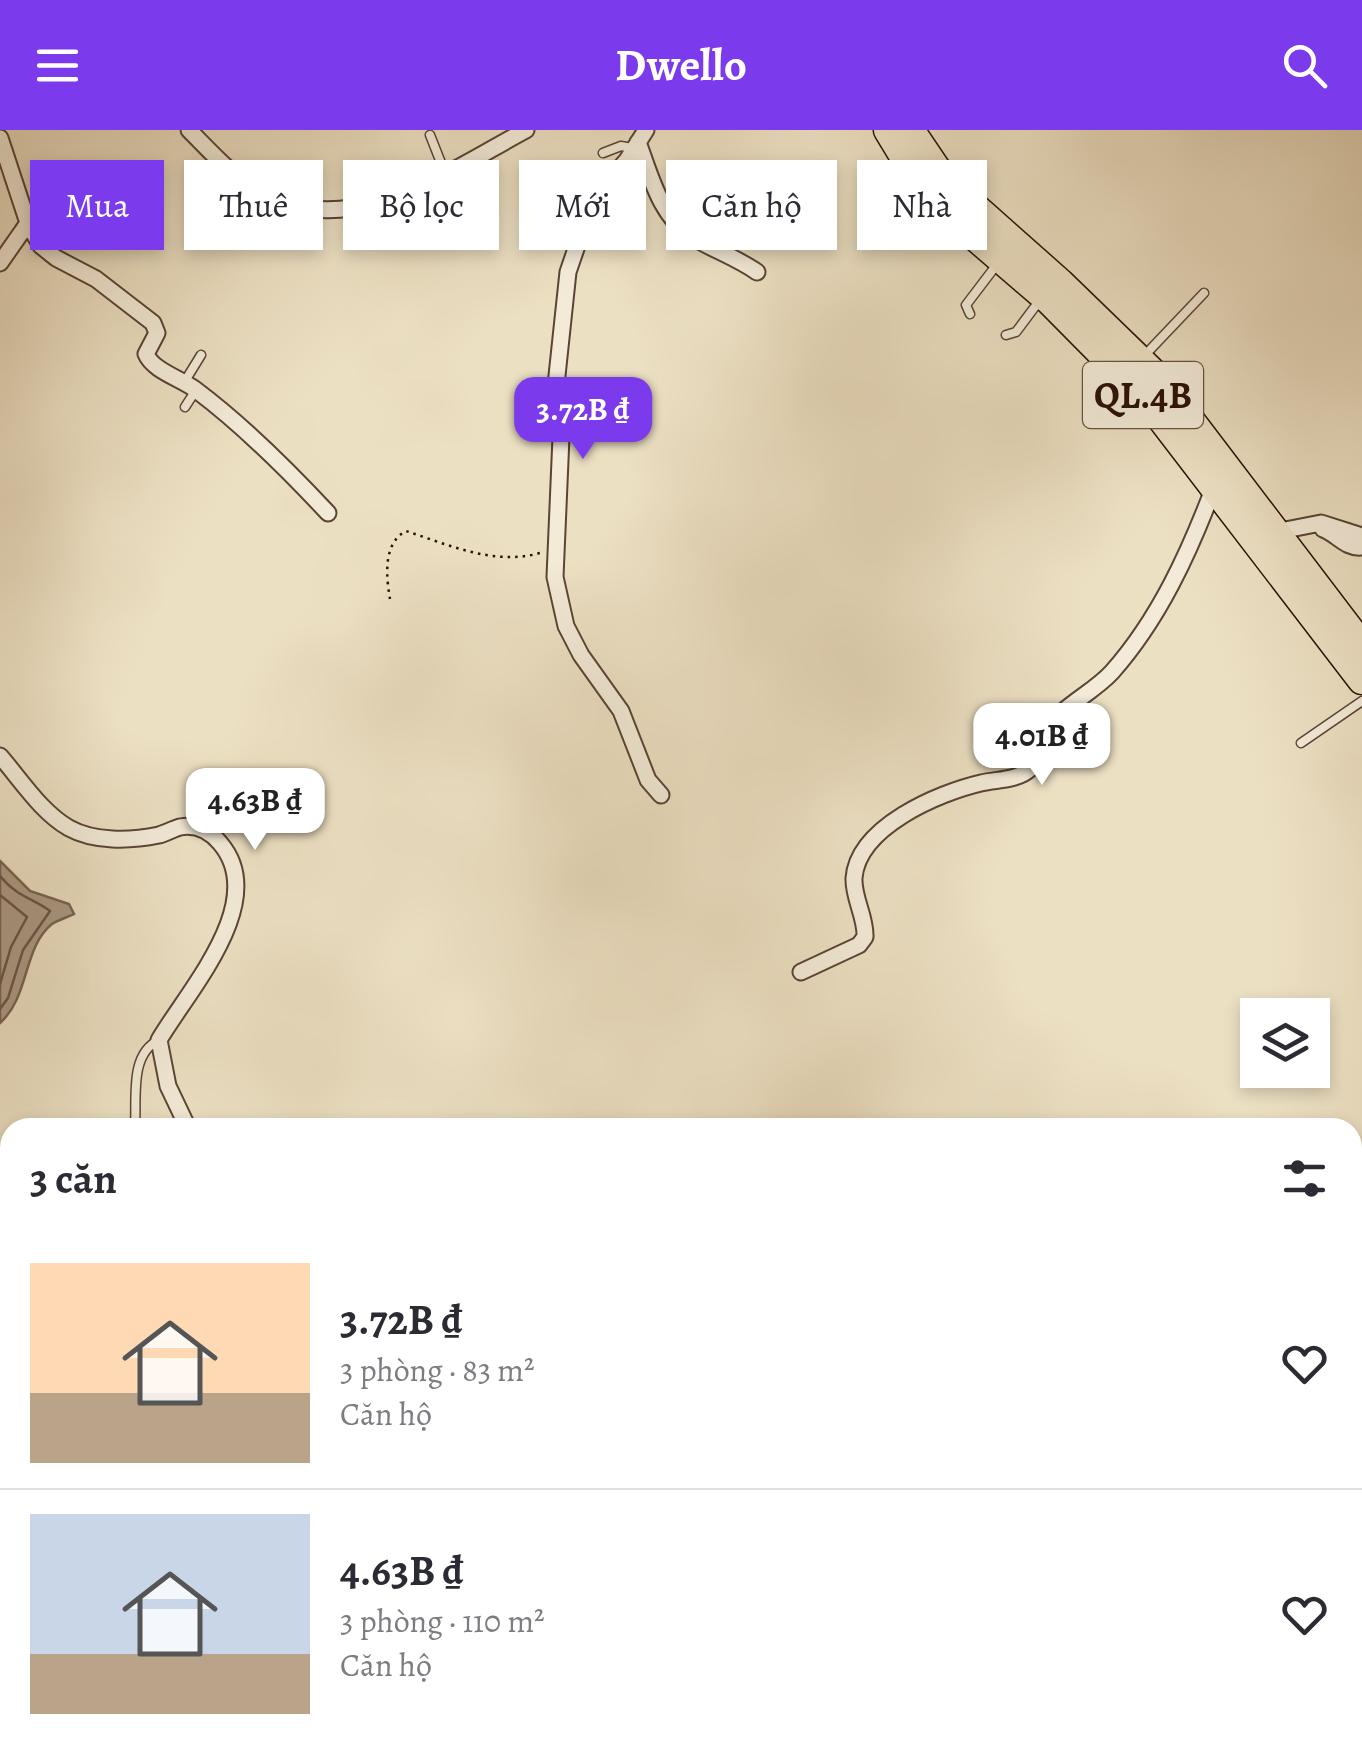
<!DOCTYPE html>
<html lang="vi">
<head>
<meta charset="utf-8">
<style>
	body { margin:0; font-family:Alegreya,serif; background:#f7f7f7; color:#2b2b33; height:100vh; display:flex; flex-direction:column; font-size:38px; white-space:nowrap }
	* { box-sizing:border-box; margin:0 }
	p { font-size:32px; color:#7c7c81 }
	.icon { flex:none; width:55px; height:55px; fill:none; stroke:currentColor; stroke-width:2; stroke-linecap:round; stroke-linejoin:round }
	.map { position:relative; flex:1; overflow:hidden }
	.sheet { position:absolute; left:0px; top:988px; width:1362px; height:642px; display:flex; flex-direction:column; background:#fff; border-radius:30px 30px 0 0; box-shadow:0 5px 15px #0003 }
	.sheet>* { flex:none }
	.top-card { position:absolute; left:30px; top:30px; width:1302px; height:90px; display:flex; gap:20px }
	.tools { position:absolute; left:1240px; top:868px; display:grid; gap:20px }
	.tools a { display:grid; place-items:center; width:90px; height:90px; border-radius:0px; background:#fff; box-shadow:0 5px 15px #0003; font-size:50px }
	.price { position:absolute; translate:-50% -85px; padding:0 22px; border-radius:20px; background:#fff; color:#222; font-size:32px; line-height:65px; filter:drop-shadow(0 2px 5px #0008) }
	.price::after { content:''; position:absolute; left:50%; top:60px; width:30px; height:22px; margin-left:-15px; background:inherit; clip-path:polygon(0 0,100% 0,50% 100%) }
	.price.active { background:#7c3aed; color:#fff }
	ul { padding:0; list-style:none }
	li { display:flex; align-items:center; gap:30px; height:250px; padding:0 30px }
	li+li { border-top:2px solid #e1e1e2 }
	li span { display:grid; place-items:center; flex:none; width:280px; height:200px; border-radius:0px; color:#555 }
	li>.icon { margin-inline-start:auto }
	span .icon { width:120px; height:120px; fill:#fffc; stroke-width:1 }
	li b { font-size:42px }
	h2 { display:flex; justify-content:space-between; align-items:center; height:120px; padding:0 30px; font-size:42px }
	.tag { padding:0 35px; border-radius:0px; background:#fff; box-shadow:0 5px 15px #0003; font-size:35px; line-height:90px }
	.tag.active { background:#7c3aed; color:#fff }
	header { display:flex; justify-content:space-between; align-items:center; height:130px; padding:0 30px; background:#7c3aed; color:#fff; font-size:45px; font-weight:600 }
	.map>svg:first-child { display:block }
	.water { fill:#aa9983; stroke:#766251; stroke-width:2.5 }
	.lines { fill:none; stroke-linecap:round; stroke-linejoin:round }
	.shore { stroke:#6a5444; stroke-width:2.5 }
	.service-casing { stroke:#5a4435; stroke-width:11 }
	.minor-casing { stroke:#5a4435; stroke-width:19 }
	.trunk-casing { stroke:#291006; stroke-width:31 }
	.path { stroke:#291006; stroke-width:2.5; stroke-dasharray:2.5 5; stroke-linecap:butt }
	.service { stroke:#f3ebd8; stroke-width:8 }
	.minor { stroke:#f3ebd8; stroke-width:15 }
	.trunk { stroke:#ece0c3; stroke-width:28 }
	.labels { text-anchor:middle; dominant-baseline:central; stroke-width:8; stroke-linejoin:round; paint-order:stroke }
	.shield { fill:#f3ebd8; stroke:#665245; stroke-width:2.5 }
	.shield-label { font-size:38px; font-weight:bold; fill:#291006 }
</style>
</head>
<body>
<header><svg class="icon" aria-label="menu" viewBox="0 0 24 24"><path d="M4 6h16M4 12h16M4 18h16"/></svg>Dwello<svg class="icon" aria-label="search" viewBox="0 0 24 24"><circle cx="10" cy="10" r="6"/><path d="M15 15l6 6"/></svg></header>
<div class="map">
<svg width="1362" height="1628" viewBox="0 0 1362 1628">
	<rect width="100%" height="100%" fill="#ece0c3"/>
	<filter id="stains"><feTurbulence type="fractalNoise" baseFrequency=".002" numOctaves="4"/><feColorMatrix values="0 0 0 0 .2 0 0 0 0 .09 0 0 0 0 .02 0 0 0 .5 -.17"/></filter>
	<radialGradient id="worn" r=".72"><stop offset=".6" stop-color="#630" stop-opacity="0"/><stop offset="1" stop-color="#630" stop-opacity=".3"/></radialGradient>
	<path class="water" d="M0,731L30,761L69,774L74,784C68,787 58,790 52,794C23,817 30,866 0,893Z
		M0,1454H10V1497L0,1499Z
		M0,1521L10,1530V1616L0,1618Z
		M106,1620H169L164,1628H121Z"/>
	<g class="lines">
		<path class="shore" d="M0,746C18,768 33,768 50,781L23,820L8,868L0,879
			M0,765L27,787L11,817L0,854"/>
		<g class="service-casing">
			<path id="service" d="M430,5L445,43
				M603,23L621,16L632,18
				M970,184L966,175L998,133
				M1006,205L1016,202L1040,170
				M1145,225L1204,163
				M185,251L201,225
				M185,277L196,260
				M1301,613L1362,571
				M135,998C137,968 129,924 159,910"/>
		</g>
		<g class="minor-casing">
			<path id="minor" d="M189,0C210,21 233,47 259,62C350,113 446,43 526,0
				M646,0L627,30L593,69L568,142L556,255L561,307L555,447L566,496L581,525L621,581L648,650L661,665
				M0,8L28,93L41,116L56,128L96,149L153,193L157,203L146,224C153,241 182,249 196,260C244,296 287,339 328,383
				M638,12C651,47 660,87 694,108C714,120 737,128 757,142
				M0,133L28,93
				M1323,399C1337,404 1346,419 1362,417
				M1275,402L1321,393L1362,406
				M0,626C21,650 41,682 69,698C94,712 130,711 159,705C166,703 173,699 180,697C197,694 210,701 220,713C270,771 189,859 159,910L168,956L188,998
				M801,842L859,815L865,807C866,787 853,768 854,748C858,697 938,663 981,653C998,649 1017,651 1031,638C1042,627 1040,610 1049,597C1064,575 1094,562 1112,542C1159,489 1189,423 1214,357
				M1352,1584L1362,1586
				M652,1620L654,1628
				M333,1622L334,1620
				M1187,1628L1188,1620"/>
		</g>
		<g class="trunk-casing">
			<path id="trunk" d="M888,0L928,66L1050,171L1145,267L1362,550
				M910,0L943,49L1060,153L1158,248L1362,516"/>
		</g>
		<path class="path" d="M390,469C386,446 383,413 406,401C449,415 495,436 540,423"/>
		<use href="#service" class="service"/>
		<use href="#minor" class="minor"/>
		<use href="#trunk" class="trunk"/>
	</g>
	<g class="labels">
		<rect class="shield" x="1083" y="232" width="120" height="66" rx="8"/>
		<g class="shield-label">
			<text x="1143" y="265">QL.4B</text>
		</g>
	</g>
	<rect width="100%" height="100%" filter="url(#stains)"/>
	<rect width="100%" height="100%" fill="url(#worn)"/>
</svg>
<div class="tools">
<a><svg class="icon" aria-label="layers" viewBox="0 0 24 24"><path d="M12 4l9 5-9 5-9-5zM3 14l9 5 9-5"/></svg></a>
</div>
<b class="price active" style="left:583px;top:332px">3.72B ₫</b>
<b class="price" style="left:1042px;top:658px">4.01B ₫</b>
<b class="price" style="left:255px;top:723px">4.63B ₫</b>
<div class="top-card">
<a class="tag active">Mua</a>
<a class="tag">Thuê</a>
<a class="tag">Bộ lọc</a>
<a class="tag">Mới</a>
<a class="tag">Căn hộ</a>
<a class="tag">Nhà</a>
</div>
<section class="sheet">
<h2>3 căn<svg class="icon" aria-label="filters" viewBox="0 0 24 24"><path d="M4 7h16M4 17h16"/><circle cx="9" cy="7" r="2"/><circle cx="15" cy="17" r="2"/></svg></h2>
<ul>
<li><span style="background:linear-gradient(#ffd9b3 65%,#b9a48a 0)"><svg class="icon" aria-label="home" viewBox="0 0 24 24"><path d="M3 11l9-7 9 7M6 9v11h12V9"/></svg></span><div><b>3.72B ₫</b><p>3 phòng · 83 m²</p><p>Căn hộ</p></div><svg class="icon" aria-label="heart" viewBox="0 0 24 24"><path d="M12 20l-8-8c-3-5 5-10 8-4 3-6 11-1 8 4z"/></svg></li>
<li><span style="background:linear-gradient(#c9d6e8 70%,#b9a48a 0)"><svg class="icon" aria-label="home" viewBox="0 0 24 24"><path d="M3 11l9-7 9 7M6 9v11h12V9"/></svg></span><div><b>4.63B ₫</b><p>3 phòng · 110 m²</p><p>Căn hộ</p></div><svg class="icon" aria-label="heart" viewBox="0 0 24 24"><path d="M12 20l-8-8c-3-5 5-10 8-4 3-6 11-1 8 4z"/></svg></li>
</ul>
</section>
</div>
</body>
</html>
